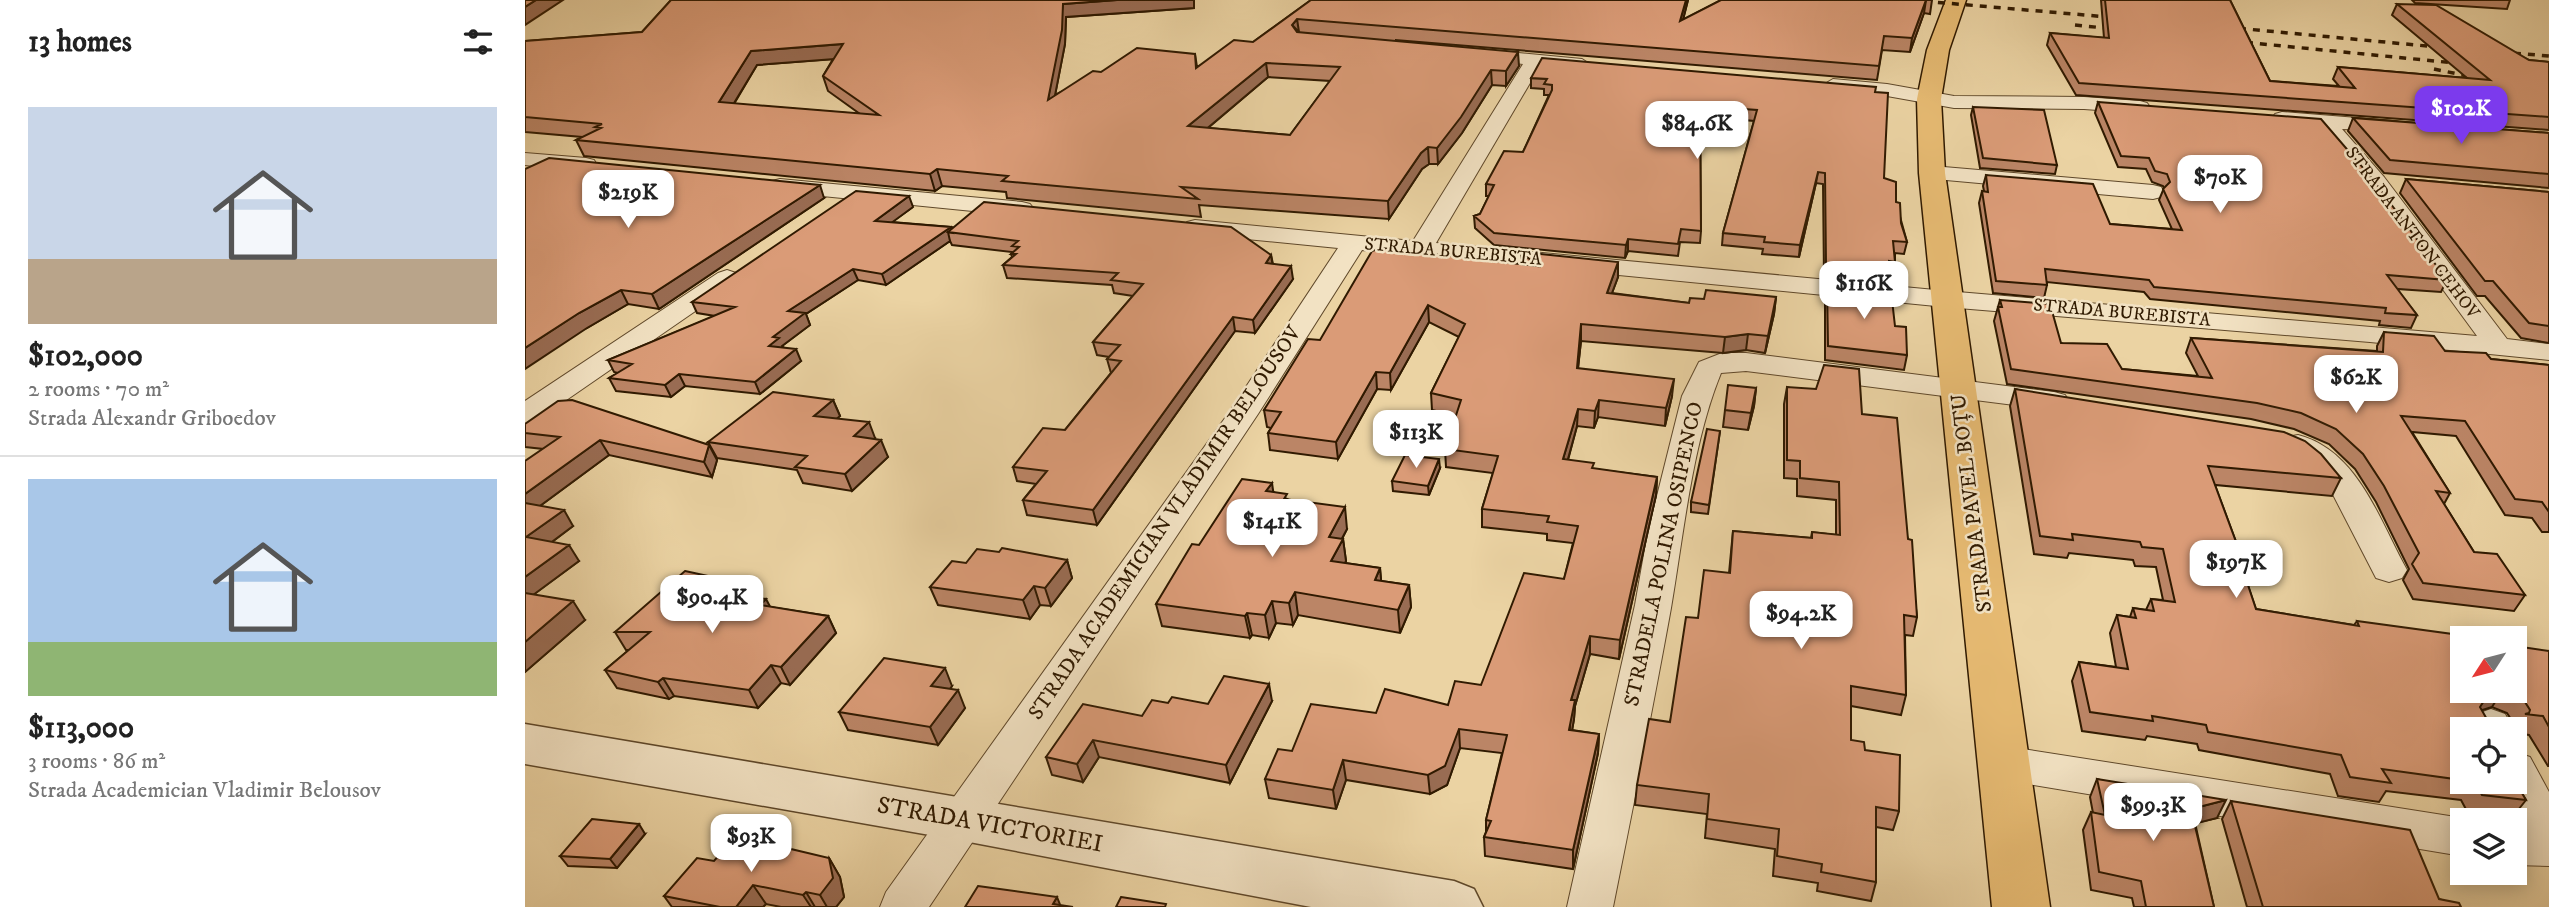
<!DOCTYPE html>
<html lang="en">
<head>
<meta charset="utf-8">
<style>
	body { margin:0; font-family:"IM FELL DW Pica",serif; background:#f6f6f6; color:#222; height:100vh; display:flex; flex-direction:column; font-size:26px; white-space:nowrap }
	* { box-sizing:border-box; margin:0 }
	p { font-size:23px; color:#767676 }
	.icon { flex:none; width:38px; height:38px; fill:none; stroke:currentColor; stroke-width:2; stroke-linecap:round; stroke-linejoin:round }
	.map { position:relative; flex:1; overflow:hidden }
	.details { display:flex; flex-direction:column; background:#fff; width:525px }
	.details>* { flex:none }
	.needle { width:46px; rotate:234deg }
	.buttons { position:absolute; left:1925px; top:626px; display:grid; gap:14px }
	.buttons a { display:grid; place-items:center; width:77px; height:77px; border-radius:0px; background:#fff; box-shadow:0 4px 18px #0003; font-size:35px }
	.price { position:absolute; translate:-50% -60px; padding:0 16px; border-radius:14px; background:#fff; color:#222; font-size:23px; line-height:46px; filter:drop-shadow(0 2px 4px #0008) }
	.price::after { content:''; position:absolute; left:50%; top:42px; width:21px; height:16px; margin-left:-10px; background:inherit; clip-path:polygon(0 0,100% 0,50% 100%) }
	.price.selected { background:#7c3aed; color:#fff }
	ul { padding:0; list-style:none }
	li { display:grid; align-content:center; gap:14px; height:371px; padding:0 28px }
	li+li { border-top:2px solid #e0e0e0 }
	li span { display:grid; place-items:center; height:217px; border-radius:0px; color:#555 }
	li>.icon { margin-inline-start:auto }
	span .icon { width:126px; height:126px; fill:#fffc; stroke-width:1 }
	li b { font-size:30px }
	h2 { display:flex; justify-content:space-between; align-items:center; height:84px; padding:0 28px; font-size:30px }
	main { display:flex; flex:1; min-height:0 }
	.map>svg:first-child { display:block }
	.lines { fill:none; stroke-linecap:round; stroke-linejoin:round }
	.minor-casing { stroke:#5f482a; stroke-width:2 }
	.tertiary-casing { stroke:#5f482a; stroke-width:3 }
	.primary-casing { stroke:#301a01; stroke-width:3 }
	.minor { fill:#f2e2c3; fill-rule:evenodd }
	.tertiary { fill:#f2e2c3; fill-rule:evenodd }
	.primary { fill:#e6ba72; fill-rule:evenodd }
	.rail { stroke:#301a01; stroke-width:3.5; stroke-dasharray:7 7; stroke-linecap:butt }
	.wall { fill:#bb8566; stroke:#301a01; stroke-width:2; fill-rule:evenodd }
	.shaded-wall { fill:#996c53; stroke:#301a01; stroke-width:2 }
	.building { fill:#da9b77; stroke:#301a01; stroke-width:2; fill-rule:evenodd }
	.labels { text-anchor:middle; dominant-baseline:central; stroke-width:5; stroke-linejoin:round; paint-order:stroke }
	.far-street-label { font-size:18px; fill:#301a01; stroke:#f2e2c3 }
	.street-label { font-size:21px; fill:#301a01; stroke:#f2e2c3 }
	.near-street-label { font-size:24px; fill:#301a01; stroke:#f2e2c3 }
</style>
</head>
<body>
<main>
<section class="details">
<h2>13 homes<svg class="icon" aria-label="filters" viewBox="0 0 24 24"><path d="M4 7h16M4 17h16"/><circle cx="9" cy="7" r="2"/><circle cx="15" cy="17" r="2"/></svg></h2>
<ul>
<li><span style="background:linear-gradient(#c9d6e8 70%,#b9a48a 0)"><svg class="icon" aria-label="home" viewBox="0 0 24 24"><path d="M3 11l9-7 9 7M6 9v11h12V9"/></svg></span><div><b>$102,000</b><p>2 rooms · 70 m²</p><p>Strada Alexandr Griboedov</p></div></li>
<li><span style="background:linear-gradient(#a9c7e8 75%,#8fb573 0)"><svg class="icon" aria-label="home" viewBox="0 0 24 24"><path d="M3 11l9-7 9 7M6 9v11h12V9"/></svg></span><div><b>$113,000</b><p>3 rooms · 86 m²</p><p>Strada Academician Vladimir Belousov</p></div></li>
</ul>
</section>
<div class="map">
<svg width="2024" height="907" viewBox="0 0 2024 907">
	<rect width="100%" height="100%" fill="#ebd3a3"/>
	<filter id="stains"><feTurbulence type="fractalNoise" baseFrequency=".00286" numOctaves="4"/><feColorMatrix values="0 0 0 0 .2 0 0 0 0 .09 0 0 0 0 .02 0 0 0 .5 -.17"/></filter>
	<radialGradient id="worn" r=".72"><stop offset=".6" stop-color="#630" stop-opacity="0"/><stop offset="1" stop-color="#630" stop-opacity=".3"/></radialGradient>
	<g class="lines">
		<g class="minor-casing">
			<path id="minor" d="M952,49L1057,59L1066,65L1057,71L1015,66L911,243L1421,291L1952,336L1843,187L1793,127L1750,122L1747,118L1750,114L1757,112L1870,121L1877,123L1880,127L1877,131L1817,129L1859,177L1982,339L2024,344V360L1845,342L1421,307L837,250L733,414L404,907H355L361,892L705,411L813,248L670,234L662,232L658,227L662,222L670,220L888,241L998,64L946,58L943,54Z
				M1308,79L1362,84L1429,96L1559,97L1615,101L1622,103L1625,107L1622,111L1615,113L1559,109L1429,108L1362,96L1301,89L1298,85Z
				M0,153L61,158L69,160L72,165L69,170L61,172L0,165Z
				M1407,166L1628,185L1636,187L1639,192L1636,197L1628,199L1399,178L1396,173L1399,168Z
				M255,179L497,202L505,204L509,209L505,214L497,216L247,191L244,186L247,181Z
				M202,270L211,273L215,278L211,283L11,421L0,424V401L193,273Z
				M1197,353H1221L1529,392L1540,395L1544,401L1540,407L1529,410L1221,371L1196,373C1167,444 1159,532 1146,608C1128,708 1108,807 1088,907H1042L1110,605L1123,532L1157,396L1174,362Z
				M1773,435C1833,450 1855,522 1882,570L1877,578L1864,582L1851,578L1803,485C1795,475 1787,465 1777,458C1769,453 1763,452 1757,444L1762,437Z
				M1966,709L1980,714L1989,730H1948L1946,725L1952,714Z
				M1479,746L1937,818L1944,821H1937V856L1479,780L1464,775L1458,763L1464,751Z
				M1990,752L2005,757L2024,792V866L1990,865V827H1998L1976,782H1990Z"/>
		</g>
		<g class="tertiary-casing">
			<path id="tertiary" d="M0,724L929,881L949,889L958,907H786L439,841L0,764Z"/>
		</g>
		<g class="primary-casing">
			<path id="primary" d="M1421,0H1441L1424,50L1416,99L1420,173L1525,907H1467L1394,173L1392,99L1402,50Z"/>
		</g>
		<use href="#minor" class="minor"/>
		<use href="#tertiary" class="tertiary"/>
		<use href="#primary" class="primary"/>
		<path class="rail" d="M1385,0L1595,18
			M1550,25L1599,30
			M1700,27L1923,48
			M1707,41L1940,64
			M1975,52L2024,56
			M1909,69L1957,79"/>
	</g>
	<path class="wall" d="M146,0H669V8L541,17L540,44L530,95L576,72L670,54L672,67L728,42L786,0H1163L1158,20L1196,0H1407L1405,14L1399,13L1385,52L1357,50L1352,80L870,40L994,66L981,86L967,85L937,133L913,164H904L897,169L864,219L674,205L676,217L482,198L481,192L417,186L410,191L59,156L51,140L57,137L0,132V41L117,32ZM308,59L298,76L303,91L335,114L209,104L232,65ZM743,77L805,81L765,135L683,128Z
		M1576,0H1705L1745,81L1814,86L1808,79L1813,67L1942,78L1867,15L1872,4L2004,60L2024,62V130L1551,95L1522,45L1525,33L1579,38Z
		M1887,0H1985L1982,9L1890,3Z
		M1006,78L1350,92L1359,178L1371,202L1382,242L1379,254L1370,253V262L1368,274H1363L1362,283L1299,277L1298,184L1291,183L1274,257L1237,254L1238,249L1197,245L1198,233L1229,121L1175,116L1176,231L1175,243L1155,242L1153,256L1103,251L1100,258L969,245L950,228L949,216L955,214L964,196H961V184L998,152L1024,95H1019V89L1006,88Z
		M1573,102L1922,280L1916,292L1872,289L1892,315L1886,328L1854,325L1855,321L1625,299L1619,292L1522,282V285L1519,298L1468,293L1454,203L1457,191H1459L1458,186L1461,175L1585,224L1647,229L1634,200L1639,188L1638,186L1627,182L1621,169L1593,167L1570,113Z
		M1448,107L1532,165L1530,174L1455,168L1446,115Z
		M1828,118L2024,133V188L1859,173L1823,131Z
		M0,169L299,198L134,309L103,304L62,328Z
		M1881,179L2024,192V343L1996,338L1960,296H1952L1875,193Z
		M388,207L367,222L426,227L427,229L746,255L748,264L768,279L730,333L710,331L572,525L502,515L498,500L511,484L492,481L488,467L540,430L586,373L582,359L584,357L572,355L568,342L608,296L589,293L587,285L482,278L478,265L487,257L486,254L487,252L427,245L425,241L361,285L333,280L281,314L285,325L257,346L276,361L235,394L160,386L146,397L91,391L84,378L93,373L89,372L83,360L190,316L172,313L167,302Z
		M996,252L1093,277L1087,293L1164,303L1179,299L1251,297L1249,314L1240,353L1221,350L1198,353L1056,341L1053,369L1147,396L1140,426L1073,417L1069,428L1052,426L1043,460L1068,469L1132,477L1131,495L1094,659L1065,654L1050,706L1049,719L1047,730L1074,734L1073,753L1048,869L960,856L959,837L961,832V820L977,753L935,748L922,785L905,794L821,780L811,809L744,798L740,779L767,751L851,713L923,705L956,685L1039,579L1048,543L1022,540V534L957,527V509L968,473L921,467L920,449L931,416L907,410L906,393L934,337L904,322L866,390L852,389L813,459L745,450L743,433L746,428L742,427L739,410L795,340L996,264Z
		M1302,284L1382,355L1379,370L1300,360V298Z
		M1475,300L1536,343L1597,369L1673,376L1661,353L1666,338L1852,351V346L1859,332L1920,351L1966,359L2024,365V532H2017L2007,518L1980,515L1931,436L1887,432L1925,493L1919,504L1949,552L2000,595L1989,611L1888,599L1878,580L1884,569L1851,502L1830,469L1804,444L1769,429L1726,419L1482,384L1469,321Z
		M1262,387L1337,414L1383,539L1392,617L1388,636L1380,635L1381,695L1376,715L1326,706V740L1340,750L1374,811L1368,830L1351,827V882L1346,901L1292,891L1293,883L1248,876L1250,849L1180,838L1182,814L1110,805L1112,785L1145,722L1173,618L1204,573L1208,531L1286,538L1287,532L1311,535V500L1272,496V479L1259,478V404Z
		M1231,388L1229,406L1223,430L1198,427L1200,410Z
		M1490,389L1816,478L1807,496L1690,485L1717,558L1715,562L1731,609L1829,625L1832,621L1937,691H1990L2024,651V766H2023L2004,735L1990,733V730H1989L1991,727L1982,713L1967,707L1957,710L1937,730V782H1990L2001,800L1986,819L1943,813L1936,800L1861,791L1854,802L1813,796L1805,774L1674,750L1672,744L1622,736L1620,740L1557,731L1547,681L1554,662L1591,667L1585,633L1592,615L1605,617L1608,608L1621,610L1626,599L1638,600L1631,567L1610,566L1608,560L1544,553L1542,558L1509,554L1485,406Z
		M308,400L315,416L312,418L350,438L349,439L363,457L327,491L278,483L272,470L192,458L183,442Z
		M0,424L184,445L192,460L187,477L84,455L15,506L48,526L27,542L54,561L9,594L60,620L0,672L18,449L0,447Z
		M1195,431L1183,514L1166,512V502Z
		M915,468L904,495L868,491L867,481Z
		M748,492L822,529L817,539H818L821,561L820,563L855,568L856,581L884,585L886,607L875,633L773,615L768,625L751,623L744,638L727,635L725,638L637,626L631,604L674,545Z
		M542,560L547,578L526,606L515,605L505,619L413,605L405,587L441,563Z
		M220,584L227,597L245,607L303,616L311,633L265,685L256,683L233,708L149,696L144,699L92,688L80,670L104,650H101L90,632Z
		M427,686L425,689L440,708L413,745L323,730L314,712Z
		M747,701L705,783L574,757L558,782L527,775L521,757L617,716L643,703L683,704Z
		M1572,779L1692,818L1670,823L1689,907H1609L1607,898L1566,890L1558,830L1566,812L1568,813L1565,797Z
		M1706,801L1914,899L1936,907H1722L1697,819Z
		M120,834L92,868L43,866L35,856Z
		M304,858L315,877L319,897L311,907H256L241,904L238,907H147L139,896L189,861Z"/>
	<path class="shaded-wall" d="M11,0H38L0,25V7Z
		M592,0H669V8L541,17L540,44L526,116L523,100L538,4Z
		M1161,0H1163L1154,35L1155,21Z
		M1401,0L1399,13L1385,52L1387,38Z
		M772,19L774,32L767,25Z
		M318,44L323,58L232,65L200,118L194,102L226,51Z
		M993,52L994,66L981,86V71Z
		M741,63L743,77L666,142L663,126Z
		M966,70L967,85L937,133L913,164L912,148Z
		M903,147L904,164L897,169L864,219L863,201L896,153Z
		M412,169L417,186L410,191L405,174Z
		M1293,172L1291,183L1274,257L1275,245Z
		M295,185L299,198L134,309L127,294Z
		M384,196L388,207L354,232L350,221Z
		M426,227L428,233L423,232L425,241L361,285L357,274Z
		M1103,239V251L1100,258L1101,245Z
		M746,255L748,268L741,263Z
		M1093,262V277L1081,309L1082,293Z
		M766,266L768,279L730,333L728,320Z
		M328,269L333,280L281,314L285,325L257,346L259,350L244,346L263,311Z
		M96,290L103,304L62,328L0,369V348L54,313Z
		M1251,297L1249,314L1240,353L1243,336Z
		M903,305L904,322L866,390L865,373Z
		M708,317L710,331L572,525L568,510Z
		M1056,324V341L1051,385L1052,368Z
		M1223,334L1221,350L1198,353L1200,337Z
		M271,349L276,361L235,394L230,382Z
		M851,372L852,389L813,459L811,442Z
		M154,374L160,386L146,397L140,385Z
		M1149,379L1147,396L1140,426L1141,408Z
		M1231,388L1229,406L1223,430L1226,413Z
		M308,400L315,416L296,432L289,416Z
		M1074,400L1073,417L1069,428L1070,411Z
		M1053,409L1052,426L1038,477V459Z
		M344,422L350,438L336,453L329,436Z
		M75,440L84,455L0,517V494Z
		M356,440L363,457L327,491L320,474Z
		M184,445L192,460L187,477L179,462Z
		M914,459L915,468L904,495L903,486Z
		M1132,477L1131,495L1094,659L1095,640Z
		M747,483L750,504L741,491Z
		M820,507L822,529L806,559L804,537Z
		M39,510L48,526L12,553L1,537Z
		M818,539L821,561L809,583L806,561Z
		M44,545L54,561L0,601V577Z
		M542,560L547,578L526,606L520,588Z
		M855,568L857,590L850,580Z
		M220,584L229,601L208,595Z
		M884,585L886,607L875,633L873,610Z
		M509,586L515,605L505,619L498,600Z
		M770,592L773,615L768,625L764,603Z
		M241,599L250,616L235,605Z
		M48,601L60,620L0,672V642Z
		M747,601L751,623L744,638L740,615Z
		M722,613L727,635L725,638L720,616Z
		M303,616L311,633L265,685L256,667Z
		M1065,636V654L1050,706L1049,719L1044,749L1046,700Z
		M246,665L256,683L233,708L224,690Z
		M420,668L427,686L414,704L406,686Z
		M138,678L149,696L144,699L133,682Z
		M744,684L747,701L705,783L701,765Z
		M433,690L440,708L413,745L405,727Z
		M1969,691H1977L1967,707L1951,712L1964,693Z
		M934,729L935,748L922,785L905,794L903,775Z
		M1074,734L1073,753L1048,869V850Z
		M568,740L574,757L558,782L552,764Z
		M818,760L821,780L811,809L808,790Z
		M1701,800L1692,818L1657,827L1666,809Z
		M114,824L120,834L92,868L85,859Z
		M304,858L315,877L319,897L311,907H302L295,895Z
		M228,885L241,904L238,907H211Z
		M281,892L290,907H286L278,895Z
		M532,897L536,907L528,904Z"/>
	<path class="building" d="M0,0H11L0,7Z
		M146,0H592L538,4L537,30L523,100L568,71L576,72L612,48L670,54L671,68L709,40L728,42L786,0H1161L1155,21L1196,0H1401L1387,38L1359,36L1354,66L772,19L767,25L772,32L993,52L981,71L966,70L936,117L912,148L903,147L896,153L863,201L656,187L673,199L477,181L483,176L412,169L405,174L51,140L76,128L70,127L77,124L0,117V41L117,32ZM318,44L298,76L354,115L194,102L226,51ZM741,63L815,67L765,135L663,126Z
		M1580,0H1705L1745,81L1830,88L1813,67L1965,80L1872,4L1911,5L2004,60L2024,62V117L1554,83L1525,33L1584,38Z
		M1017,58L1351,87L1350,92L1363,93L1359,178L1371,182V202L1375,203L1376,223L1382,242L1368,241L1370,262L1364,261V270L1301,264L1300,173L1293,172L1275,245L1239,242L1240,237L1198,233L1232,110L1175,106L1176,231L1156,229L1153,244L1103,239L1101,245L969,233L949,216L955,214L969,185L961,184L979,151L998,152L1027,90V85L1019,84L1022,79L1006,78Z
		M1573,102L1796,119L1846,177L1922,280L1862,275L1892,315L1860,313L1861,308L1629,287L1624,280L1520,269L1522,285L1471,281L1457,191L1463,192L1461,175L1568,184L1585,224L1657,230L1638,189L1645,182L1642,174L1630,171L1624,158L1596,156Z
		M1448,107L1519,110L1532,165L1458,158Z
		M1828,118L2024,133V174L1865,160Z
		M24,158L295,185L127,294L96,290L54,313L0,348V169Z
		M1881,179L2024,192V326L2004,323L1968,281H1960Z
		M331,191L384,196L350,221L426,227L357,274L328,269L263,311L280,313L248,337L254,338L244,346L271,349L230,382L154,374L140,385L84,378L107,364L83,360L210,307L167,302Z
		M459,202L706,227L746,255L741,263L766,266L728,320L708,317L568,510L498,500L522,471L488,467L518,428L540,430L596,361L582,359L595,345L568,342L618,284L586,280L593,273L478,265L491,254H486L494,247L487,246L493,241L423,232Z
		M856,248L1013,266L996,252L1093,262L1082,293L1164,303L1165,298L1179,299L1181,290L1251,297L1243,336L1223,334L1200,337L1056,324L1052,368L1149,379L1141,408L1074,400L1070,411L1053,409L1038,459L1069,463L1067,468L1132,477L1095,640L1065,636L1046,700H1050L1044,730L1074,734L1048,850L959,837L966,821L961,820L982,735L934,729L920,766L903,775L818,760L808,790L740,779L753,749L767,751L786,704L851,713L860,689L923,705L930,681L956,685L999,573L1039,579L1053,526L1022,522L1024,516L957,509L973,456L920,449L936,400L906,393L940,324L903,305L865,373L851,372L811,442L743,433L756,412L739,410L783,339L795,340L847,251Z
		M1302,284L1366,291L1370,326L1381,327L1382,355L1303,346Z
		M1475,300L1525,304L1536,343L1582,344L1597,369L1687,378L1666,338L1858,352L1859,332L1909,336L1920,351L1961,353L1966,359L2024,365V512L2017,502L1990,499L1940,421L1876,416L1925,493L1911,491L1949,552L1972,554L2000,595L1898,583L1887,564L1894,553L1859,486L1838,454L1811,429L1776,413L1732,403L1486,369L1473,307H1477Z
		M1299,365L1334,369L1337,414L1372,418L1383,539L1387,540L1392,617L1379,615L1381,695L1326,686V740L1339,742L1340,750L1375,755L1374,811L1351,807V882L1296,872L1297,864L1252,856L1254,829L1182,819L1184,794L1112,785L1124,719L1145,722L1161,617L1173,618L1179,570L1205,573L1208,531L1287,538V532L1315,535L1314,482L1275,478V461L1262,460V387L1291,389Z
		M1203,385L1231,388L1226,413L1200,410Z
		M1490,389L1759,432L1780,441L1796,454L1816,478L1683,466L1717,558H1714L1731,609L1834,626L1832,621L1942,636L1944,639H1937V691H1969L1964,693L1955,707L1968,730H1937V780L1857,769L1866,783L1825,777L1816,755L1683,732L1681,725L1627,716L1628,721L1565,712L1554,662L1603,669L1592,615L1611,618L1608,608L1629,611L1626,599L1650,602L1638,549L1617,547L1615,542L1547,534L1548,540L1515,536Z
		M248,392L308,400L289,416L344,422L329,436L356,440L320,474L270,467L282,456L183,442Z
		M47,400L184,445L179,462L75,440L0,494V461L35,437L0,433V424L33,401Z
		M1182,429L1195,431L1184,505L1166,502Z
		M880,455L914,459L903,486L867,481Z
		M717,479L747,483L741,491L762,494L759,499L820,507L804,537L818,539L806,561L855,568L850,580L884,585L873,610L770,592L764,603L747,601L740,615L722,613L720,616L631,604L667,544L674,545Z
		M0,503L39,510L1,537L44,545L0,577Z
		M477,548L542,560L520,588L509,586L498,600L405,587L427,561L441,563L452,549L474,552Z
		M160,571L220,584L208,595L241,599L235,605L303,616L256,667L246,665L224,690L138,678L133,682L80,670L125,632H90Z
		M0,593L48,601L0,642Z
		M1990,646L2024,651V727L2018,716L2000,714L2004,713L2005,710L1995,694L1989,691H1990Z
		M359,658L420,668L406,686L433,690L405,727L314,712Z
		M699,676L744,684L701,765L568,740L552,764L521,757L558,704L617,716L627,700L643,703L647,697L683,704Z
		M1572,779L1701,800L1666,809L1689,907H1621L1616,881L1574,872L1566,812L1580,815Z
		M1990,781L2001,800L1957,795L1950,782H1990Z
		M1706,801L1885,830L1914,899L1934,903L1936,907H1738Z
		M67,819L114,824L85,859L35,856Z
		M211,836L304,858L308,878L295,895L281,892L278,895L228,885L211,907H195L139,896L172,858L189,861Z
		M453,886L532,897L528,904L548,907H440Z
		M596,897L641,904L640,907H591Z"/>
	<g class="labels">
		<g class="far-street-label">
			<text transform="translate(1887 233) rotate(53)">STRADA ANTON CEHOV</text>
			<text transform="translate(928 252) rotate(5)">STRADA BUREBISTA</text>
			<text transform="translate(1597 313) rotate(5)">STRADA BUREBISTA</text>
		</g>
		<g class="street-label">
			<text transform="translate(1447 503) rotate(-97)">STRADA PAVEL BOȚU</text>
			<text transform="translate(640 523) rotate(-56)">STRADA ACADEMICIAN VLADIMIR BELOUSOV</text>
			<text transform="translate(1139 554) rotate(-78)">STRADELA POLINA OSIPENCO</text>
		</g>
		<g class="near-street-label">
			<text transform="translate(465 825) rotate(10)">STRADA VICTORIEI</text>
		</g>
	</g>
	<rect width="100%" height="100%" filter="url(#stains)"/>
	<rect width="100%" height="100%" fill="url(#worn)"/>
</svg>
<div class="buttons">
<a><svg class="needle" viewBox="-14 -14 28 28"><path d="M0-13l5 13h-10z" fill="#e53935"/><path d="M0 13l5-13h-10z" fill="#767676"/></svg></a>
<a><svg class="icon" aria-label="locate" viewBox="0 0 24 24"><circle cx="12" cy="12" r="6"/><path d="M12 2v4M12 18v4M2 12h4M18 12h4"/></svg></a>
<a><svg class="icon" aria-label="layers" viewBox="0 0 24 24"><path d="M12 4l9 5-9 5-9-5zM3 14l9 5 9-5"/></svg></a>
</div>
<b class="price selected" style="left:1936px;top:146px">$102K</b>
<b class="price" style="left:1172px;top:161px">$84.6K</b>
<b class="price" style="left:1695px;top:215px">$70K</b>
<b class="price" style="left:103px;top:230px">$219K</b>
<b class="price" style="left:1339px;top:321px">$116K</b>
<b class="price" style="left:1831px;top:415px">$62K</b>
<b class="price" style="left:891px;top:470px">$113K</b>
<b class="price" style="left:747px;top:559px">$141K</b>
<b class="price" style="left:1711px;top:600px">$197K</b>
<b class="price" style="left:187px;top:635px">$90.4K</b>
<b class="price" style="left:1276px;top:651px">$94.2K</b>
<b class="price" style="left:1628px;top:843px">$99.3K</b>
<b class="price" style="left:226px;top:874px">$93K</b>
</div>
</main>
</body>
</html>
